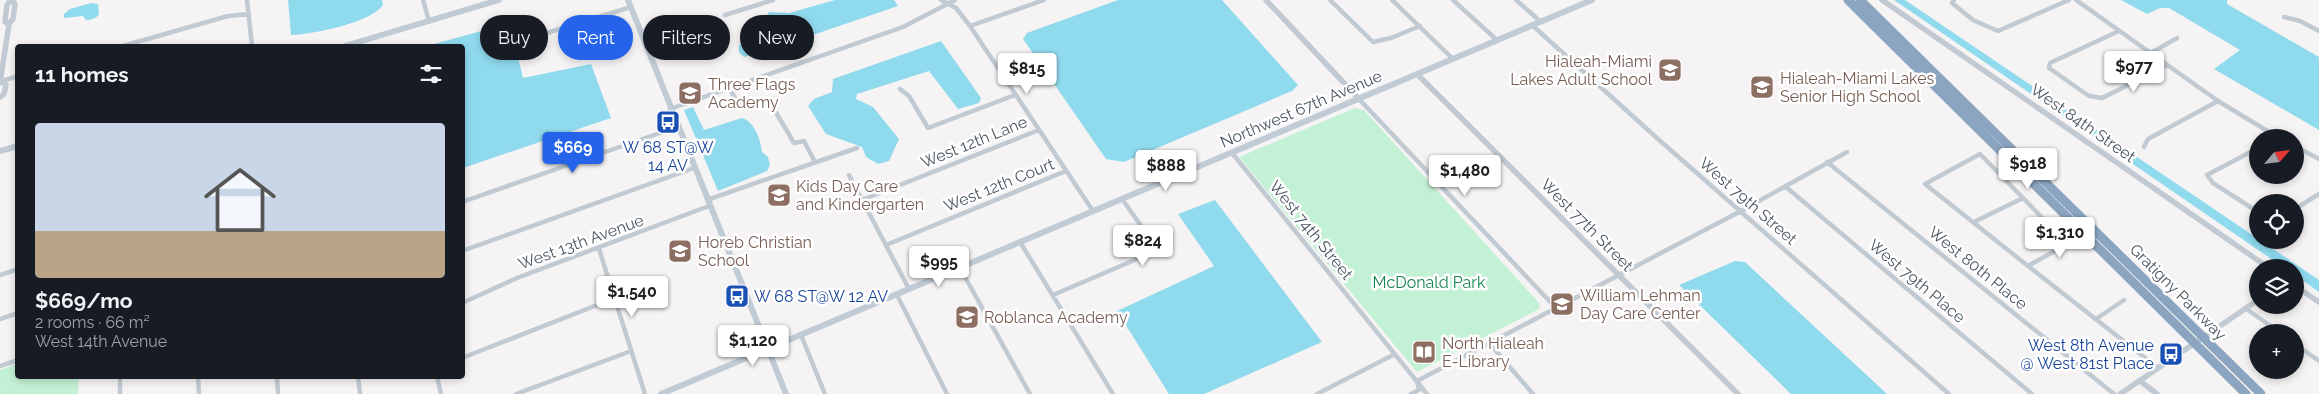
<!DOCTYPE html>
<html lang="en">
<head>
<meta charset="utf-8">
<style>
	body { margin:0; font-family:Raleway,sans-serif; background:#20242c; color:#f1f3f6; height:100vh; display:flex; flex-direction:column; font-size:19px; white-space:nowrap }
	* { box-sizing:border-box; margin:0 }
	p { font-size:16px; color:#9ea1a6 }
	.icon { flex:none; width:28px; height:28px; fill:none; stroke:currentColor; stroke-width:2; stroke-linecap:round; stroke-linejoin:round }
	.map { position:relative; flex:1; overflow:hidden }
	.drawer { position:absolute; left:15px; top:44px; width:450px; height:335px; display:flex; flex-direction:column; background:#171b24; border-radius:5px; box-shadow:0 2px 8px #0003 }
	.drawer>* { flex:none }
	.top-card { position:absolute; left:480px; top:15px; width:475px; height:45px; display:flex; gap:10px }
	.needle { width:32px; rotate:62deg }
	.controls { position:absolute; left:2249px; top:129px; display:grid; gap:10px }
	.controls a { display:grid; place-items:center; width:55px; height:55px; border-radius:50%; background:#171b24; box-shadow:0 2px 8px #0003; font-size:25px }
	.price { position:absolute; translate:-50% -42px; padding:0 11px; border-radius:5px; background:#fff; color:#222; font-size:16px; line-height:32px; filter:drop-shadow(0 1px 2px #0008) }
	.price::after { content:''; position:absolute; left:50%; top:30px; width:15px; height:11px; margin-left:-8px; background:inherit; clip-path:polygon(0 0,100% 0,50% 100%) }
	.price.current { background:#2563eb; color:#fff }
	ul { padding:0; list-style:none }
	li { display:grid; align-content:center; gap:10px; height:265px; padding:0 20px }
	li+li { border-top:1px solid #363941 }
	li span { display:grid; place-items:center; height:155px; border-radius:5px; color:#555 }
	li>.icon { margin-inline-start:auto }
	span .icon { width:90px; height:90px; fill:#fffc; stroke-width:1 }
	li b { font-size:21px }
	h2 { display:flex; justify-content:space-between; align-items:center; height:60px; padding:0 20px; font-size:21px }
	.chip { padding:0 18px; border-radius:22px; background:#171b24; box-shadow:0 2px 8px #0003; font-size:18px; line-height:45px }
	.chip.current { background:#2563eb; color:#fff }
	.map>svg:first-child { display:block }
	.green { fill:#c3f1d5 }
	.water { fill:#90daee }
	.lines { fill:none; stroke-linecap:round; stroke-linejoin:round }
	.minor { stroke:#c1cad2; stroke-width:4.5 }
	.tertiary { stroke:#c1cad2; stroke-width:5.5 }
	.secondary { stroke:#c1cbd6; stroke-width:6 }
	.motorway { stroke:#8ba5c1; stroke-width:9 }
	.labels { text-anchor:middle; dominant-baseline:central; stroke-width:5; stroke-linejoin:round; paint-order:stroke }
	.education-label { font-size:16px; fill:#785e54; stroke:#fff; text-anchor:start }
	.street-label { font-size:16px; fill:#4a5661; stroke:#fff }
	.transit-label { font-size:16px; fill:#164399; stroke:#fff }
	.park-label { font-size:16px; fill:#17864f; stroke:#fff }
</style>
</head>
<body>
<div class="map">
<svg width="2319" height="394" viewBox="0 0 2319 394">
	<rect width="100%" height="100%" fill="#f5f3f3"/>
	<path class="green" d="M1355,108L1364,110L1540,304L1539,309L1417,372L1239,157Z
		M17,364L18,376H79L78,394H0V370Z"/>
	<path class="water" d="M288,0H382L383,5C370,23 314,34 291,35Z
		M835,0H894L898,6L760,53L744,57L739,52V45L766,30L763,23L769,12L789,13Z
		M1118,0H1222L1298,85L1292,91L1124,162L1106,159L1023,39L1027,33Z
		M1894,0H1905L2319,280V292L2295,275V268L2283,267Z
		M2121,0H2227V4L2319,57V130L2214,69L2240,50L2169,8H2160L2147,14Z
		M91,3L98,4L99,14C97,18 91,20 86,20L83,16L64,18V14L70,9Z
		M510,23L523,78L591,64L611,118L463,168L462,46H427Z
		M941,41L981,98L979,103L958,109L929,71L857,94L856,99L873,107L899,139L889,161L878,164L866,157L862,147L826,134L808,106L814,99L832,92L833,79Z
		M693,107L704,130L742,118C754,121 761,140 762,152L768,157L770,165L767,171L718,191L684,110Z
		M1215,200L1322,342L1204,394H1169L1117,311L1214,266L1178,214Z
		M1735,261L1745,262L1887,394H1791L1679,285Z"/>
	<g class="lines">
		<path class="minor" d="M247,0L252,46
			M423,0L429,21
			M941,0L956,8L970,26L1093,211
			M1330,0L1373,42L1391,38L1420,26
			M1392,0L1453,59
			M1453,0L1497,40
			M1516,0L1541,22
			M1954,0L1952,3L1973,20L1998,31L2069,0
			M2076,0L2218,101L2279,138
			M725,15L773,0
			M2284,17L2300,21L2319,31
			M1532,25L1658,139L1949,394
			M970,26L1044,0
			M2119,31L2050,63L2049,68L2089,96L2102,98L2166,66
			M524,40L631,7
			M123,46L228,16L249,14
			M2151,53L2177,38
			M2,81L18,76
			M729,88L738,103L763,100L771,104L794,143L804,141L815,162
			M900,89L909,96L928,128L1015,95
			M1359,99L1556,308
			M670,109L903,27L955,0
			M2295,146L2319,159
			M2144,147L2148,139L2218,101
			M2258,148L2207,175L2213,183L2258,212
			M1232,153L1427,394
			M1980,154L2063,239L2065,244L2062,247L2028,266L1925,184Z
			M1827,162L2114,394
			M849,175L909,289
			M1786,187L2032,394
			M707,200L857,148
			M862,200L1039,130
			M462,202L677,127
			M2295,209L2319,194
			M1974,222L2023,198
			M1020,242L1113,394
			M886,245L1066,171
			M599,249L645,394
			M462,251L694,168
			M2028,266L2158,368
			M960,268L1030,394
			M0,275L18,269
			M897,295L947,394
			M1053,295L1151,253L1154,249L1152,241L1122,199
			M462,303L517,278L709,206
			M2245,308L2279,332
			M0,319L18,313
			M2096,319L2124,300
			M801,335L825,394
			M1490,344L1533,394
			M2295,344L2319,361
			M462,358L615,298
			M0,366L18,360
			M120,376V394
			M198,376L199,394
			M277,376L278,394
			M358,376L360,394
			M437,376L441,394
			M516,394L631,351
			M1317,394L1395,354
			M1411,394L1419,390L1417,381L1741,211L1847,152"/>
		<path class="tertiary" d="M1266,0L1359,99
			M1882,0L2269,268
			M9,24L5,22L7,5L11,0
			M1417,74L1738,394
			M0,83L9,24L13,19L15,4L12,0
			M0,97L4,94L6,85L2,81
			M2295,286L2319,302
			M2140,381L2157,394
			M2120,394L2258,300"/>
		<path class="secondary" d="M628,0L786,394
			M345,46L499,0
			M0,151L18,146
			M661,394L1592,0"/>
		<path class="motorway" d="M1848,0L2246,394
			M1860,0L2261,394"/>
	</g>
	<defs>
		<g id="school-square" transform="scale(1.25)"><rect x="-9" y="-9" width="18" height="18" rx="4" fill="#8d6e63" stroke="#fff"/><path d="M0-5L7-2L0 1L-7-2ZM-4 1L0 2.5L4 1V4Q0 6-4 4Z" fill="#fff"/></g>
		<g id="bus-square" transform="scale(1.25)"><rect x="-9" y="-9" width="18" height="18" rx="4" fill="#1a4fb4" stroke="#fff"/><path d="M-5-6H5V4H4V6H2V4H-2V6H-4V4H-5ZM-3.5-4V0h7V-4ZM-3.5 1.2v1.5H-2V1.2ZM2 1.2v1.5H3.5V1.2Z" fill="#fff"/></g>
		<g id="library-square" transform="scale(1.25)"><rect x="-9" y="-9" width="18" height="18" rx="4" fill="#8d6e63" stroke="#fff"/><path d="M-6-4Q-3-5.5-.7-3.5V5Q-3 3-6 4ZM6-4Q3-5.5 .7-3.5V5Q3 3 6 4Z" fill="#fff"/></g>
	</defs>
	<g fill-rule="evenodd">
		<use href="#school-square" x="1670" y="70"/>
		<use href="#school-square" x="1762" y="87"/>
		<use href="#school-square" x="690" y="93"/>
		<use href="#bus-square" x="668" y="122"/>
		<use href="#school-square" x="779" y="195"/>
		<use href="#school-square" x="680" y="251"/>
		<use href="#bus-square" x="737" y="296"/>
		<use href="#school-square" x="1562" y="304"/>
		<use href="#school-square" x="967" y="317"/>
		<use href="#library-square" x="1424" y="352"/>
		<use href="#bus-square" x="2171" y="354"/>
	</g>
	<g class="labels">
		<g class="education-label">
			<text x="1652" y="61" text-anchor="end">Hialeah-Miami<tspan x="1652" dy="18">Lakes Adult School</tspan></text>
			<text x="1780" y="78">Hialeah-Miami Lakes<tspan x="1780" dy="18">Senior High School</tspan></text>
			<text x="708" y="84">Three Flags<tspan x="708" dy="18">Academy</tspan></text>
			<text x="796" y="186">Kids Day Care<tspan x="796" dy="18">and Kindergarten</tspan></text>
			<text x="698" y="242">Horeb Christian<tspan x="698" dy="18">School</tspan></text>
			<text x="1580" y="295">William Lehman<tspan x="1580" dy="18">Day Care Center</tspan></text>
			<text x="984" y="317">Roblanca Academy</text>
			<text x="1442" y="343">North Hialeah<tspan x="1442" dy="18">E-Library</tspan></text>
		</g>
		<g class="street-label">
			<text transform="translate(1301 109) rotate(-23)">Northwest 67th Avenue</text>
			<text transform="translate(2083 123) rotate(35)">West 84th Street</text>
			<text transform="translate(974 142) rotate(-22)">West 12th Lane</text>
			<text transform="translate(999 185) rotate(-22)">West 12th Court</text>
			<text transform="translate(1748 201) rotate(41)">West 79th Street</text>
			<text transform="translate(1587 225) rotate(45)">West 77th Street</text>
			<text transform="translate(1311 230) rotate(51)">West 74th Street</text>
			<text transform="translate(581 242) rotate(-20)">West 13th Avenue</text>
			<text transform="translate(1978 268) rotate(39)">West 80th Place</text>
			<text transform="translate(1917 281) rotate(40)">West 79th Place</text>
			<text transform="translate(2178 292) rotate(45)">Gratigny Parkway</text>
		</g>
		<g class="transit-label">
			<text x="668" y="147">W 68 ST@W<tspan x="668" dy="18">14 AV</tspan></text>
			<text x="754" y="296" text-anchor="start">W 68 ST@W 12 AV</text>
			<text x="2154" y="345" text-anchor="end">West 8th Avenue<tspan x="2154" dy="18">@ West 81st Place</tspan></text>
		</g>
		<g class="park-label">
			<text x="1429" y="282">McDonald Park</text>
		</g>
	</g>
</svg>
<div class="controls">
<a><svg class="needle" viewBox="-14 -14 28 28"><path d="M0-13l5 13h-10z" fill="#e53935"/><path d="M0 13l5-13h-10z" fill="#9ea1a6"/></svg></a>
<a><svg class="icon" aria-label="locate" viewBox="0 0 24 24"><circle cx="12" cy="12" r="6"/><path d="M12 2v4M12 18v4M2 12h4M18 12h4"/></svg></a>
<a><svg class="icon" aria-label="layers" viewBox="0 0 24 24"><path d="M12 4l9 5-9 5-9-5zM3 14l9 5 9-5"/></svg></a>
<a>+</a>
</div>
<b class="price" style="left:2134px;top:93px">$977</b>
<b class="price" style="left:1027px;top:95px">$815</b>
<b class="price current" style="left:573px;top:174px">$669</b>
<b class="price" style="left:2028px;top:190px">$918</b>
<b class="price" style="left:1166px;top:192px">$888</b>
<b class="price" style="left:1465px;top:197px">$1,480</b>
<b class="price" style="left:2060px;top:259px">$1,310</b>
<b class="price" style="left:1143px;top:267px">$824</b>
<b class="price" style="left:939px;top:288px">$995</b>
<b class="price" style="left:632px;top:318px">$1,540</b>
<b class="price" style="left:753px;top:367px">$1,120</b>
<div class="top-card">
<a class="chip">Buy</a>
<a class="chip current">Rent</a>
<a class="chip">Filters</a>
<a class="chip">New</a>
</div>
<section class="drawer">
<h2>11 homes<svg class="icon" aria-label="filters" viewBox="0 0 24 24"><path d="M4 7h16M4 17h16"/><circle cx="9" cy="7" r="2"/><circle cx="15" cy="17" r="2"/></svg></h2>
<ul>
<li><span style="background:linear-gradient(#c9d6e8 70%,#b9a48a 0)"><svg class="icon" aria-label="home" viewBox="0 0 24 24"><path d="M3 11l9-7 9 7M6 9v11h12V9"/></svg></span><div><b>$669/mo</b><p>2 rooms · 66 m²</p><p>West 14th Avenue</p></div></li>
</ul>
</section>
</div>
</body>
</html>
